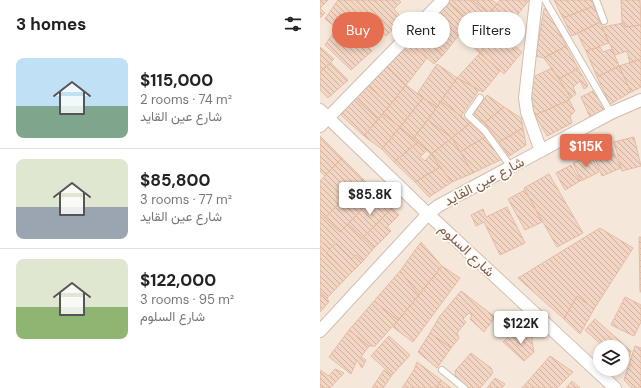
<!DOCTYPE html>
<html lang="en">
<head>
<meta charset="utf-8">
<style>
	body { margin:0; font-family:"DM Sans",Vazirmatn,sans-serif; background:#f6f6f6; color:#222; height:100vh; display:flex; flex-direction:column; font-size:15px; white-space:nowrap }
	* { box-sizing:border-box; margin:0 }
	p { font-size:13px; color:#767676 }
	.icon { flex:none; width:22px; height:22px; fill:none; stroke:currentColor; stroke-width:2; stroke-linecap:round; stroke-linejoin:round }
	.map { position:relative; flex:1; overflow:hidden }
	.sheet { display:flex; flex-direction:column; background:#fff; width:320px }
	.sheet>* { flex:none }
	.top-card { position:absolute; left:12px; top:12px; width:249px; height:36px; display:flex; gap:8px }
	.controls { position:absolute; left:273px; top:340px; display:grid; gap:8px }
	.controls a { display:grid; place-items:center; width:36px; height:36px; border-radius:50%; background:#fff; box-shadow:0 2px 6px #0003; font-size:20px }
	.price { position:absolute; translate:-50% -34px; padding:0 9px; border-radius:4px; background:#fff; color:#222; font-size:13px; line-height:26px; filter:drop-shadow(0 1px 2px #0008) }
	.price::after { content:''; position:absolute; left:50%; top:24px; width:12px; height:9px; margin-left:-6px; background:inherit; clip-path:polygon(0 0,100% 0,50% 100%) }
	.price.current { background:#e76f51; color:#fff }
	ul { padding:0; list-style:none }
	li { display:flex; align-items:center; gap:12px; height:100px; padding:0 16px }
	li+li { border-top:1px solid #e0e0e0 }
	li span { display:grid; place-items:center; flex:none; width:112px; height:80px; border-radius:8px; color:#555 }
	li>.icon { margin-inline-start:auto }
	span .icon { width:48px; height:48px; fill:#fffc; stroke-width:1 }
	li b { font-size:17px }
	h2 { display:flex; justify-content:space-between; align-items:center; height:48px; padding:0 16px; font-size:17px }
	.tag { padding:0 14px; border-radius:18px; background:#fff; box-shadow:0 2px 6px #0003; font-size:14px; line-height:36px }
	.tag.current { background:#e76f51; color:#fff }
	main { display:flex; flex:1; min-height:0 }
	.map>svg:first-child { display:block }
	.residential { fill:#f5e8da; fill-rule:evenodd }
	.building { fill:url(#building-back-hatch); stroke:#e6bba3 }
	.lines { fill:none; stroke-linecap:round; stroke-linejoin:round }
	.service-casing { stroke:#d1beb0; stroke-width:8 }
	.minor-casing { stroke:#d1beb0; stroke-width:14 }
	.service { stroke:#fff; stroke-width:6 }
	.minor { stroke:#fff; stroke-width:12 }
	.labels { text-anchor:middle; dominant-baseline:central; stroke-width:3.5; stroke-linejoin:round; paint-order:stroke }
	.street-label { font-size:14px; fill:#7a5c4d; stroke:#fffaf3 }
</style>
</head>
<body>
<main>
<section class="sheet">
<h2>3 homes<svg class="icon" aria-label="filters" viewBox="0 0 24 24"><path d="M4 7h16M4 17h16"/><circle cx="9" cy="7" r="2"/><circle cx="15" cy="17" r="2"/></svg></h2>
<ul>
<li><span style="background:linear-gradient(#bfe0f5 60%,#7fa58c 0)"><svg class="icon" aria-label="home" viewBox="0 0 24 24"><path d="M3 11l9-7 9 7M6 9v11h12V9"/></svg></span><div><b>$115,000</b><p>2 rooms · 74 m²</p><p>شارع عين القايد</p></div></li>
<li><span style="background:linear-gradient(#dfe7d0 60%,#9aa5b1 0)"><svg class="icon" aria-label="home" viewBox="0 0 24 24"><path d="M3 11l9-7 9 7M6 9v11h12V9"/></svg></span><div><b>$85,800</b><p>3 rooms · 77 m²</p><p>شارع عين القايد</p></div></li>
<li><span style="background:linear-gradient(#dfe7d0 60%,#8fb573 0)"><svg class="icon" aria-label="home" viewBox="0 0 24 24"><path d="M3 11l9-7 9 7M6 9v11h12V9"/></svg></span><div><b>$122,000</b><p>3 rooms · 95 m²</p><p>شارع السلوم</p></div></li>
</ul>
</section>
<div class="map">
<svg width="321" height="388" viewBox="0 0 321 388">
	<defs>
		<pattern id="building-back-hatch" width="6" height="6" patternUnits="userSpaceOnUse"><rect width="6" height="6" fill="#f3d5c3"/><path d="M-1 5l2 2M0 0l6 6M5-1l2 2" fill="none" stroke="#cab0a1"/></pattern>
	</defs>
	<rect width="100%" height="100%" fill="#fdf6ec"/>
	<path class="residential" d="M0,0H321V388H0ZM280,347H302V369H280Z"/>
	<path class="building" d="M0,0H8L0,8L5,13L0,18Z
		M18,0H30L49,19L43,26L48,32L33,46L17,28L5,19Z
		M30,0H78L81,2L74,9L83,20L66,36Z
		M126,0H152L169,13L157,27Z
		M126,0L157,27L145,41L116,12Z
		M152,0H172L177,4L169,13Z
		M180,0H209L195,18L177,4Z
		M234,0H272L274,6L243,18Z
		M301,0H320L321,25L305,27L302,23Z
		M177,4L204,26L191,43L163,20Z
		M274,6L280,22L252,36L243,18Z
		M227,7L246,46L224,58L216,56L224,9Z
		M116,12L139,35L123,55L97,31Z
		M163,20L178,33L160,53L145,41Z
		M280,22L289,43L266,51L257,33Z
		M304,23L305,27L321,25V59L310,63L307,51L295,55L282,27Z
		M17,28L33,46L40,41L52,51L31,70L5,45Z
		M97,31L123,55L114,64L87,41Z
		M178,33L202,52L184,74L160,53Z
		M87,41L107,58L86,85L67,66Z
		M246,46L258,68L239,79L224,58Z
		M0,47L14,59L0,72Z
		M280,47L283,52L292,49L299,66L277,77L266,51Z
		M160,53L180,71L163,92L137,78Z
		M321,59V87L311,92L299,66Z
		M11,63L28,80L8,98L0,90V72Z
		M117,64L137,78L117,107L97,94Z
		M67,66L86,85L70,105L47,85Z
		M299,66L311,92L290,104L277,77Z
		M232,68L251,98L249,100L215,115L210,107L213,77Z
		M258,68L268,86L264,89L260,81L253,87L256,94L251,98L239,79Z
		M137,78L159,90L141,116L121,101Z
		M47,85L70,105L58,119L35,98Z
		M86,85L103,98L80,127L63,114Z
		M275,90L285,109L270,117L261,97Z
		M167,95L184,107L164,123L153,115Z
		M35,98L58,119L44,136L21,115Z
		M103,98L117,107L93,139L80,127Z
		M249,100L255,111L250,116L252,123L227,136L215,115Z
		M121,101L150,123L132,138L108,120Z
		M184,107L201,118L203,128L179,142L164,123Z
		M63,114L80,127L62,149L44,136Z
		M108,120L132,138L111,154L93,139Z
		M150,123L165,137L140,152L132,138Z
		M80,127L98,142L74,162L62,149Z
		M203,128L206,145L189,156L179,142Z
		M0,136L22,158L5,176L0,171Z
		M165,137L182,159L153,173L140,152Z
		M314,137L321,166L302,171L294,142Z
		M132,138L153,173L132,182L111,154Z
		M98,142L107,150L100,157L105,161L111,154L120,167L95,182L74,162Z
		M292,148L301,168L282,176L274,156Z
		M271,155L279,172L261,181L253,163Z
		M22,158L43,179L5,218L0,213V181Z
		M251,165L260,181L245,190L236,173Z
		M120,167L132,182L109,197L95,182Z
		M229,174L263,233L237,247L204,188Z
		M43,179L57,193L20,232L5,218Z
		M205,190L222,222L205,230L188,199Z
		M57,193L72,208L43,238L28,224Z
		M187,207L205,243L180,255L164,222L156,226L151,215L163,209L166,217Z
		M72,208L79,215L67,227L71,231L54,248L43,238Z
		M0,213L20,232L28,224L54,248L43,261L36,255L32,259L16,243L10,249L0,240Z
		M280,228L313,248L274,309L257,296L244,319L198,278Z
		M319,237H321V292H320Z
		M0,240L10,249L6,253L29,275L7,298L0,292Z
		M101,242L122,266L99,295L80,271Z
		M16,243L32,259L36,255L43,261L29,275L6,253Z
		M122,266L140,278L93,342L73,327Z
		M80,271L99,295L78,320L54,301Z
		M141,291L175,317L164,332L150,319L152,315L149,313L143,319L146,322L137,333L139,338L131,348L110,333L120,316Z
		M0,292L7,298L9,302L0,312Z
		M257,296L274,309L260,334L244,319Z
		M305,297L321,305V322L314,336L291,325Z
		M54,301L78,320L55,346H49L29,330Z
		M275,319L311,351L306,366L302,363V347H284L265,330Z
		M29,330L49,346L41,357L46,360L42,368L37,360L31,374L9,357Z
		M202,331L205,333L207,332L212,335V341L214,352L204,361L183,342L191,334H198Z
		M110,333L131,348L117,368L98,352Z
		M69,336L90,355L72,375L51,356Z
		M315,346L321,348V388H312L304,380Z
		M151,353L171,368L173,373L160,388H148L136,379L135,371Z
		M230,356L253,372L237,388H202Z
		M97,362L121,380L117,388H82L94,370Z
		M15,369L24,373L10,388H0V370L9,376Z
		M64,370L72,375L63,388H52Z
		M175,378L185,384L182,388H167Z
		M121,380L131,388H117Z
		M252,381L260,388H246Z"/>
	<g class="lines">
		<g class="service-casing">
			<path id="service" d="M225,0L291,113
				M276,0L284,21
				M160,98L148,115L165,131L191,167
				M122,370L144,388"/>
		</g>
		<g class="minor-casing">
			<path id="minor" d="M216,0L205,98L207,112L221,151
				M0,110L108,214L295,388
				M0,126L123,0
				M0,331L108,214L118,206L291,113L321,100"/>
		</g>
		<use href="#service" class="service"/>
		<use href="#minor" class="minor"/>
	</g>
	<g class="labels">
		<g class="street-label">
			<text transform="translate(164 181) rotate(-28)">شارع عين القايد</text>
			<text transform="translate(147 250) rotate(43)">شارع السلوم</text>
		</g>
	</g>
</svg>
<div class="controls">
<a><svg class="icon" aria-label="layers" viewBox="0 0 24 24"><path d="M12 4l9 5-9 5-9-5zM3 14l9 5 9-5"/></svg></a>
</div>
<b class="price current" style="left:266px;top:168px">$115K</b>
<b class="price" style="left:50px;top:216px">$85.8K</b>
<b class="price" style="left:201px;top:345px">$122K</b>
<div class="top-card">
<a class="tag current">Buy</a>
<a class="tag">Rent</a>
<a class="tag">Filters</a>
</div>
</div>
</main>
</body>
</html>
